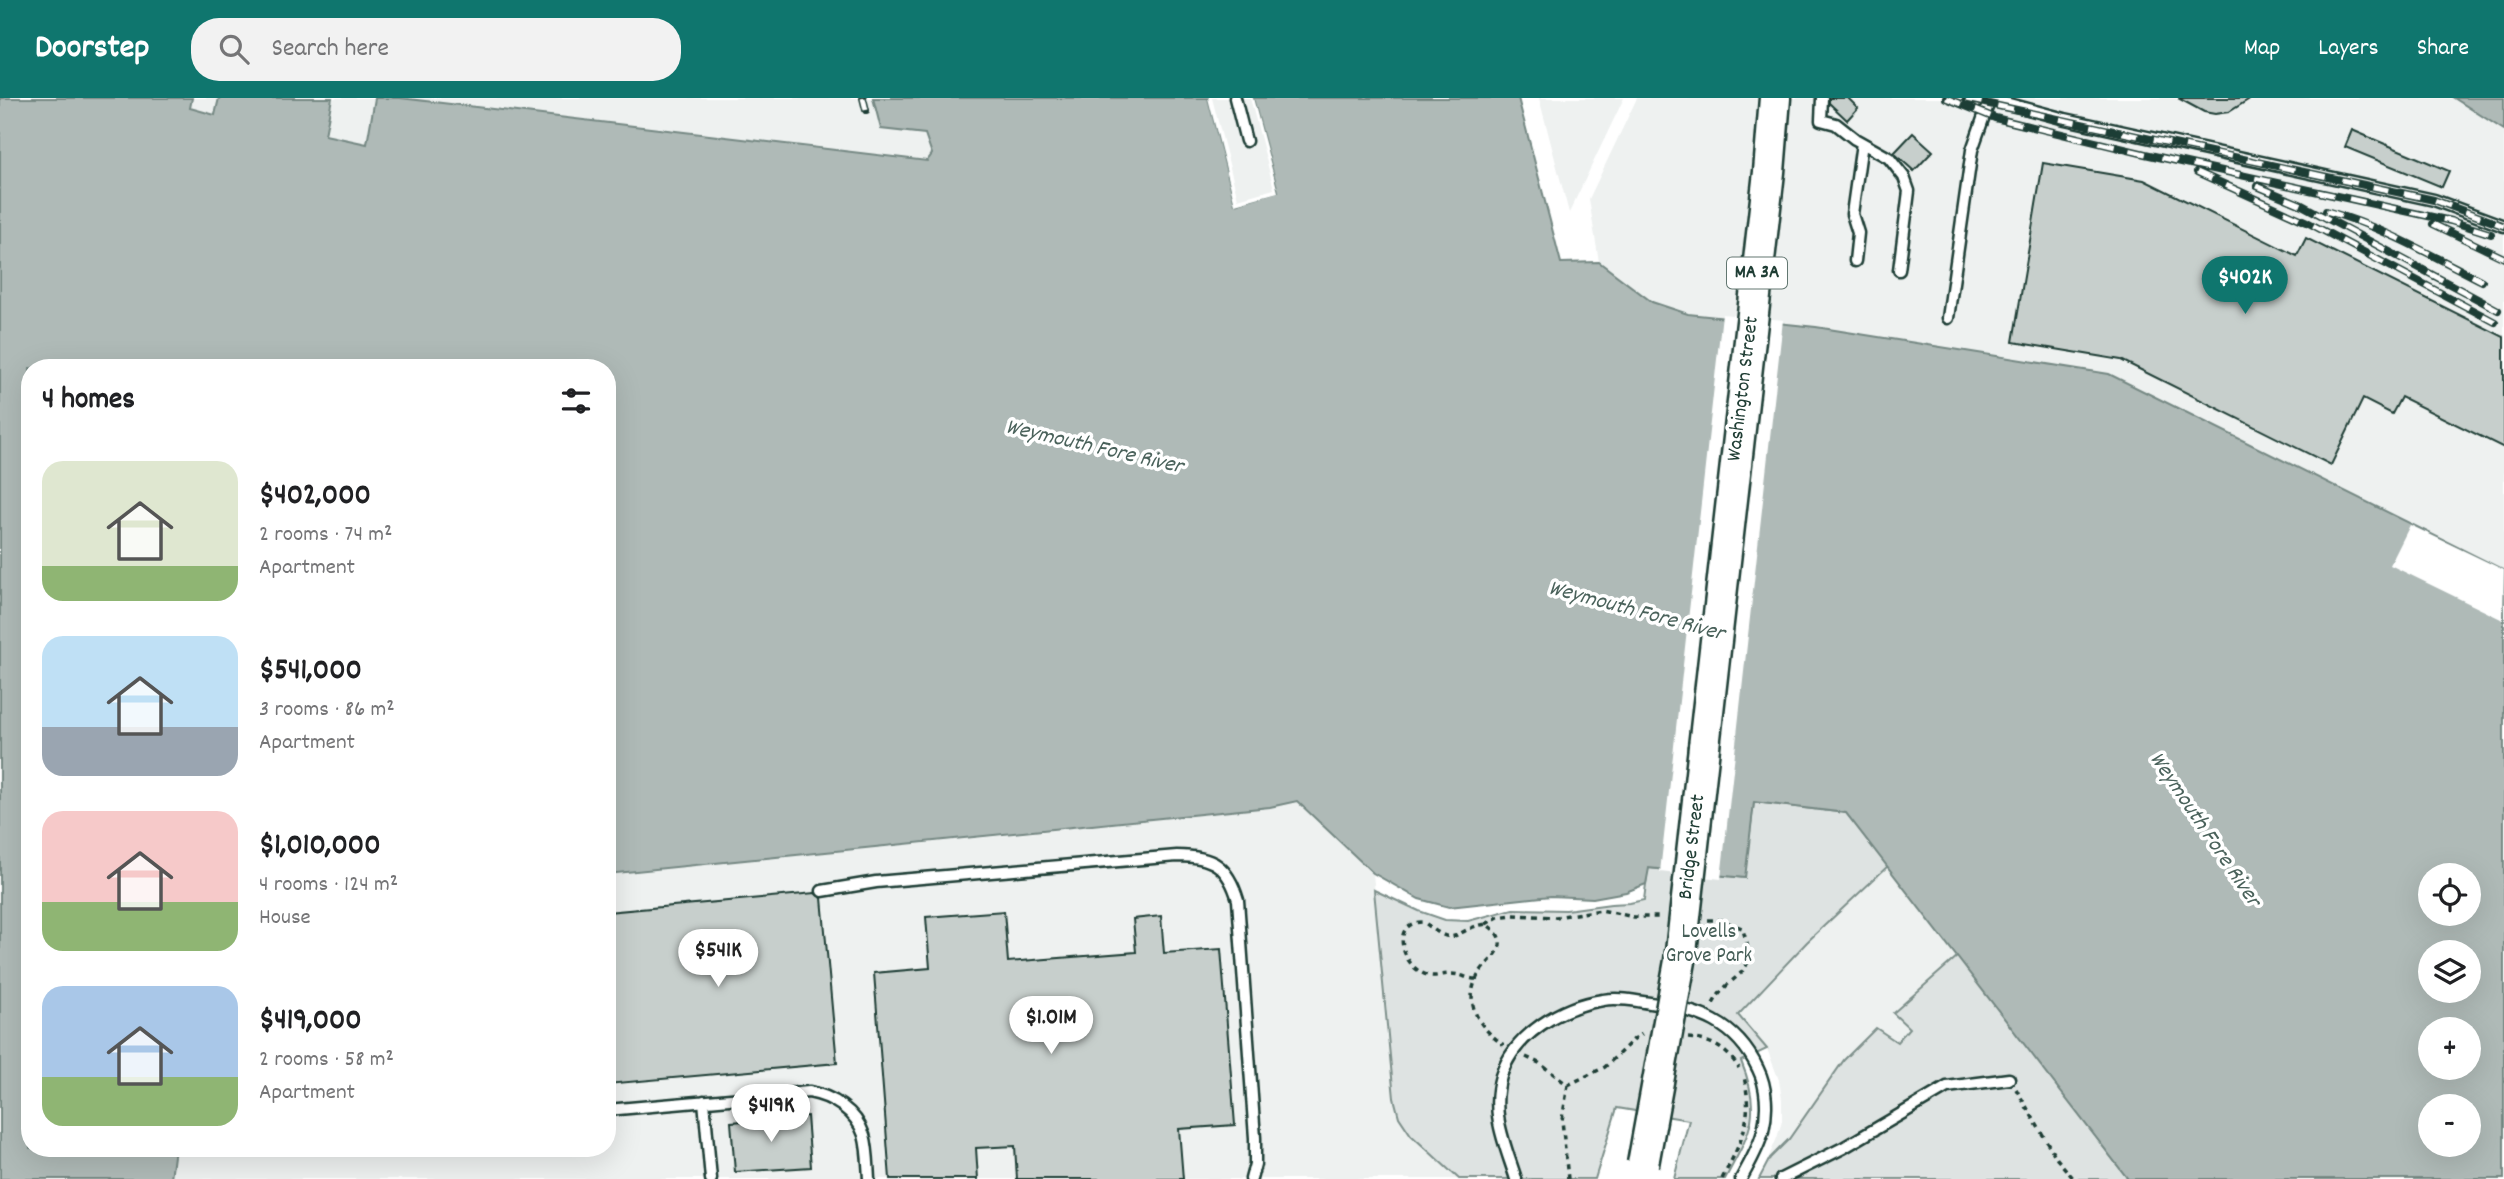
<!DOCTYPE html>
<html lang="en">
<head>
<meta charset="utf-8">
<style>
	body { margin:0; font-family:Dekko,sans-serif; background:#f2f2f2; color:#202124; height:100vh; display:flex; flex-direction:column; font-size:26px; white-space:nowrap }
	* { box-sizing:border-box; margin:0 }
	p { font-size:23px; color:#757577 }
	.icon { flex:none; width:38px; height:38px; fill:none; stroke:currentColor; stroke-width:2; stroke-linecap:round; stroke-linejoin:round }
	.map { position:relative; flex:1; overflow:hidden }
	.sheet { position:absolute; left:21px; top:261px; width:595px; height:798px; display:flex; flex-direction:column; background:#fff; border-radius:28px; box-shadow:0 7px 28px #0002 }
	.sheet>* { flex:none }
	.tools { position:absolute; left:2418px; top:765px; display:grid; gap:14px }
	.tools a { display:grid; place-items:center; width:63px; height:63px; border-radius:50%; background:#fff; box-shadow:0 7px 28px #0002; font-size:35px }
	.price { position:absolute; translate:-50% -60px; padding:0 16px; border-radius:24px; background:#fff; color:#222; font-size:23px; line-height:46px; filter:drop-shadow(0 2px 4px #0008) }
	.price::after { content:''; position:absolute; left:50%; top:42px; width:21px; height:16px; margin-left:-10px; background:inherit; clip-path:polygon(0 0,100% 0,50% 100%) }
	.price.on { background:#0f766e; color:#fff }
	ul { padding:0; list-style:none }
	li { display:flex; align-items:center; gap:21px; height:175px; padding:0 21px }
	li span { display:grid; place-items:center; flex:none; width:196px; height:140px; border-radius:21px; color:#555 }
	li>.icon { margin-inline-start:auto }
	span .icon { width:84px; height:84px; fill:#fffc; stroke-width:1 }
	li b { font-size:30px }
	h2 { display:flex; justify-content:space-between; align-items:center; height:84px; padding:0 21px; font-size:30px }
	header { display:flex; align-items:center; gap:42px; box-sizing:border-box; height:98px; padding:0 35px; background:#0f766e; color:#fff }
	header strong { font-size:33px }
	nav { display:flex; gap:38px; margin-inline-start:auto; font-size:24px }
	.search { width:490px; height:63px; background:#f2f2f2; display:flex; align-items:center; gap:18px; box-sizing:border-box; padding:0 24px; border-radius:28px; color:#757577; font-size:26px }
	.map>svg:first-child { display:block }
	.built { fill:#eef1f0 }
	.green { fill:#dee3e2; stroke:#7e908b; stroke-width:2 }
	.water { fill:#afbab7; stroke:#758883; stroke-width:2; fill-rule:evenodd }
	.pier { fill:#fff }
	.building { fill:#c7cfcc; stroke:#1f3d34; stroke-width:2 }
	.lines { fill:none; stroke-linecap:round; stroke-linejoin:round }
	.lane-casing { stroke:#1f3d34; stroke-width:15 }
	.primary-casing { stroke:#1f3d34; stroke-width:35 }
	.path { stroke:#1f3d34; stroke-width:3.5; stroke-dasharray:5 5; stroke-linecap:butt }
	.lane { stroke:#fff; stroke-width:10 }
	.primary { stroke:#fff; stroke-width:30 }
	.rail-casing { stroke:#1f3d34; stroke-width:8 }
	.rail { stroke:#fff; stroke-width:5; stroke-dasharray:16; stroke-linecap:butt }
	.primary-bridge-casing { stroke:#1f3d34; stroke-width:35; stroke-linecap:butt }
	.primary-bridge { stroke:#fff; stroke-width:30 }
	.labels { text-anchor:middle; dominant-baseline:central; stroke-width:7; stroke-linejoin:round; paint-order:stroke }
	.shield { fill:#fff; stroke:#627771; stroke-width:2 }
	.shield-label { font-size:19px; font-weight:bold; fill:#1f3d34 }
	.street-label { font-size:21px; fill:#1f3d34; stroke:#fff }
	.park-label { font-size:21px; fill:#455e57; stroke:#fff }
	.water-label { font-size:23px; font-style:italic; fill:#4a625b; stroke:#fff }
</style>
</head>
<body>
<header>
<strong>Doorstep</strong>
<div class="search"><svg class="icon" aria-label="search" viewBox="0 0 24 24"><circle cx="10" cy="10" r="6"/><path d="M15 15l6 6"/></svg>Search here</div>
<nav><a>Map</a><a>Layers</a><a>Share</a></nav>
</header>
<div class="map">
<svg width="2504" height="1081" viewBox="0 0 2504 1081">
	<rect width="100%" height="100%" fill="#fff"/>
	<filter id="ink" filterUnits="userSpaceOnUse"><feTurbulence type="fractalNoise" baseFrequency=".0143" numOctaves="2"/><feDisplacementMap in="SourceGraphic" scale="14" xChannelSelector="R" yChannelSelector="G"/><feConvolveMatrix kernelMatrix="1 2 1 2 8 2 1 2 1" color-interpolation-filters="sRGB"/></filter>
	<g filter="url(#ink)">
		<path class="built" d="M192,0H219L215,17L190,10Z
			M332,0H375L367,46L324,37Z
			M400,0H873L881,31L925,36L932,56L928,63Z
			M1208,0H1253L1278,94L1235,106Z
			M1539,0H1624L1569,115Z
			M1637,0H2454L2504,32V472L2410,427L1766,223L1688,216L1652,204L1599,164L1589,101Z
			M1297,703L1373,775L1394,1000L1399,1019L1411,1037L1459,1081H171L175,1050H607V776L1038,734L1270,709Z
			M1888,768L1958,858L1894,914L1909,930L1896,945L1759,1081L1777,1040L1782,1023V1002L1779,982L1767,951L1738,918L1807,844Z"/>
		<path class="green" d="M1754,704L1846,715L1888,768L1807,844L1738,917L1767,951L1741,963C1763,1016 1750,1035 1725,1081H1674L1689,1022L1617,1010L1595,1081H1459L1411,1037L1399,1019L1394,1000L1374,792L1419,813L1445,822L1468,823L1513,811L1566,812L1611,806L1630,805L1644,802L1648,770L1744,780Z
			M1958,858L2128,1081H1759L1770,1060L1789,1041L1844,962L1876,930L1897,944L1909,930L1893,915Z"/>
		<path class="water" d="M0,0H192L190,10L215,17L219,0H332L325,37L367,46L375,0H400L927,63L932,56L925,36L881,31L873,0H1208L1235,106L1278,93L1253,0H1518L1561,165L1599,164L1652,204L1688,216L1816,229L2109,276L2504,472V1081H2128L1846,715L1754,704L1745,780L1649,770L1646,786L1626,794L1593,800L1551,798L1449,809L1419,801L1373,775L1297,703L1270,709L607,776V270H30V1050H175L171,1081H0ZM2431,777H2469V816H2431ZM2431,854H2469V892H2431ZM2431,931H2469V970H2431ZM2431,1008H2469V1046H2431Z
			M2454,0H2504V32Z"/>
		<path class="pier" d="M1208,0H1212L1238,101L1274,91L1250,0H1253L1278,94L1235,106Z
			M1722,216L1783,222L1721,781L1660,774Z
			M2410,427L2504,472L2503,522L2390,467Z"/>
		<path class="building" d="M1829,0H1848L1858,10L1847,22L1829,5Z
			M2178,0H2251L2229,14L2215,16L2204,14Z
			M2352,32L2449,73L2442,89L2345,49Z
			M1913,35L1933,53L1914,73L1894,55Z
			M2043,65L2144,82L2297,158L2306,140L2504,239V350L2401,299L2392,316L2363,301L2331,367L2121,262L2013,244Z
			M815,795L822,800L837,965L607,986V814Z
			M1004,813L1008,864L1136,854L1133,821L1161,818L1164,855L1221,851L1235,1027L1179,1031L1183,1081H1017L1015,1048L976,1050L978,1081H890L874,875L930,870L926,819Z
			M807,1018L811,1069L735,1074L731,1024Z"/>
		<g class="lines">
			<g class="lane-casing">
				<path id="lane" d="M1235,0L1246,43
					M1822,0L1821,22L1836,26L1855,41L1889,60L1904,79L1909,93L1899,172
					M1987,0L2065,21L2434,102L2504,128
					M1855,163L1858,135L1852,116L1862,45
					M1948,220L1972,52L1990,1
					M822,793L876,784L1177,758C1213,758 1228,768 1238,802L1255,1040V1066L1251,1081
					M704,1003L711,1081
					M607,1012L809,994C832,998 856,1013 864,1037C868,1050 868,1067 869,1081
					M1516,1081C1505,1046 1490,1016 1501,978C1514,936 1562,908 1603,902C1619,899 1635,903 1650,905C1699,912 1736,924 1758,971C1767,989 1768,1013 1763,1033C1759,1050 1749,1066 1741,1081
					M1781,1081L1843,1050L1947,989L2009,981"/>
			</g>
			<g class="primary-casing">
				<path id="primary" d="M1704,649L1769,74L1775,0"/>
			</g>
			<path class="path" d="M1708,822H1720L1742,830C1762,883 1730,870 1712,908
				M1486,826L1498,819L1512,817L1556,819L1601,812L1634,819H1662
				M1476,881C1467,881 1459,875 1449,876C1442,876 1435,880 1427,877C1401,869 1389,823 1424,824C1459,853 1452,831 1486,826C1493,831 1501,837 1500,847C1498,857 1490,862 1484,869C1459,899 1477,929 1504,947
				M1688,940C1711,942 1726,950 1739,970
				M1526,959L1539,965L1568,987L1605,969L1634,941L1642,936
				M1568,987L1562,1022L1568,1081
				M2016,991L2057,1061L2074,1081
				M1722,1081C1741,1044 1754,1022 1744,979"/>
			<use href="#lane" class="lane"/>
			<use href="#primary" class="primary"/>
			<g class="rail-casing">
				<path id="rail" d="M863,0L866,12
					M1946,0L1995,20L2145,56L2451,123L2491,136
					M1966,1L2434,102L2504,128
					M2197,74L2307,124L2495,224
					M2257,88L2302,107L2498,212
					M2326,113C2381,128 2431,157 2482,183
					M2433,126L2504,160"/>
			</g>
			<use href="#rail" class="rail"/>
			<g class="primary-bridge-casing">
				<path id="primary-bridge" d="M1643,1066L1680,863L1704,649"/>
			</g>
			<use href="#primary-bridge" class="primary-bridge"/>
		</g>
	</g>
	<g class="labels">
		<rect class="shield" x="1727" y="159.5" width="60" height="31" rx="5"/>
		<g class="shield-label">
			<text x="1757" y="175">MA 3A</text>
		</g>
		<g class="street-label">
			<text transform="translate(1744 291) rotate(-83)">Washington Street</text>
			<text transform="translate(1693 749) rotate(-83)">Bridge Street</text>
		</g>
		<g class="park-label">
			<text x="1709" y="835">Lovells<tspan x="1709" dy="24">Grove Park</tspan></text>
		</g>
		<g class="water-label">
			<text transform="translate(1094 350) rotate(13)">Weymouth Fore River</text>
			<text transform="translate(1636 514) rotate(15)">Weymouth Fore River</text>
			<text transform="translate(2204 732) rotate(56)">Weymouth Fore River</text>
		</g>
	</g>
</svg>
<div class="tools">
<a><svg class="icon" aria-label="locate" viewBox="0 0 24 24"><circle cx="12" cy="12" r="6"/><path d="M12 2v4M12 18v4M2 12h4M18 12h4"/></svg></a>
<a><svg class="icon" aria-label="layers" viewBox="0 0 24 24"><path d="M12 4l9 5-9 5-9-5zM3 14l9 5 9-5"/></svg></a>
<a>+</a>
<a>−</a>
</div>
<b class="price on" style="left:2245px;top:218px">$402K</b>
<b class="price" style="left:718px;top:891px">$541K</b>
<b class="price" style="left:1051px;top:958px">$1.01M</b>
<b class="price" style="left:771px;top:1046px">$419K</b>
<section class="sheet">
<h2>4 homes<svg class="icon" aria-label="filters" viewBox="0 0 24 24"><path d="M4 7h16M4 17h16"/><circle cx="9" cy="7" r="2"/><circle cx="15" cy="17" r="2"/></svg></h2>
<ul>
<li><span style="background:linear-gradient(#dfe7d0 75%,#8fb573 0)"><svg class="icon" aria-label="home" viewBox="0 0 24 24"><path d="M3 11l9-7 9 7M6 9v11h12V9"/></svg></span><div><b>$402,000</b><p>2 rooms · 74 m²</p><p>Apartment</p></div></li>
<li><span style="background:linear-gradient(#bfe0f5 65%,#9aa5b1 0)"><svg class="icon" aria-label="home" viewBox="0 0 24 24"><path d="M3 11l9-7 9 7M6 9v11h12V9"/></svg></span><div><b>$541,000</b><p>3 rooms · 86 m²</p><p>Apartment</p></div></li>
<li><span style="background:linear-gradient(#f6c9c9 65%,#8fb573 0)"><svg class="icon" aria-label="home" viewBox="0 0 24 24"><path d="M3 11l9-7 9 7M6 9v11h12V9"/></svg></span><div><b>$1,010,000</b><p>4 rooms · 124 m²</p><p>House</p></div></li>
<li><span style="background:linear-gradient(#a9c7e8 65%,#8fb573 0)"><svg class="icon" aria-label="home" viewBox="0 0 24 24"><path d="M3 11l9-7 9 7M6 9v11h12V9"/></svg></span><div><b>$419,000</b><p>2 rooms · 58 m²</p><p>Apartment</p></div></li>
</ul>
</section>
</div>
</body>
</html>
